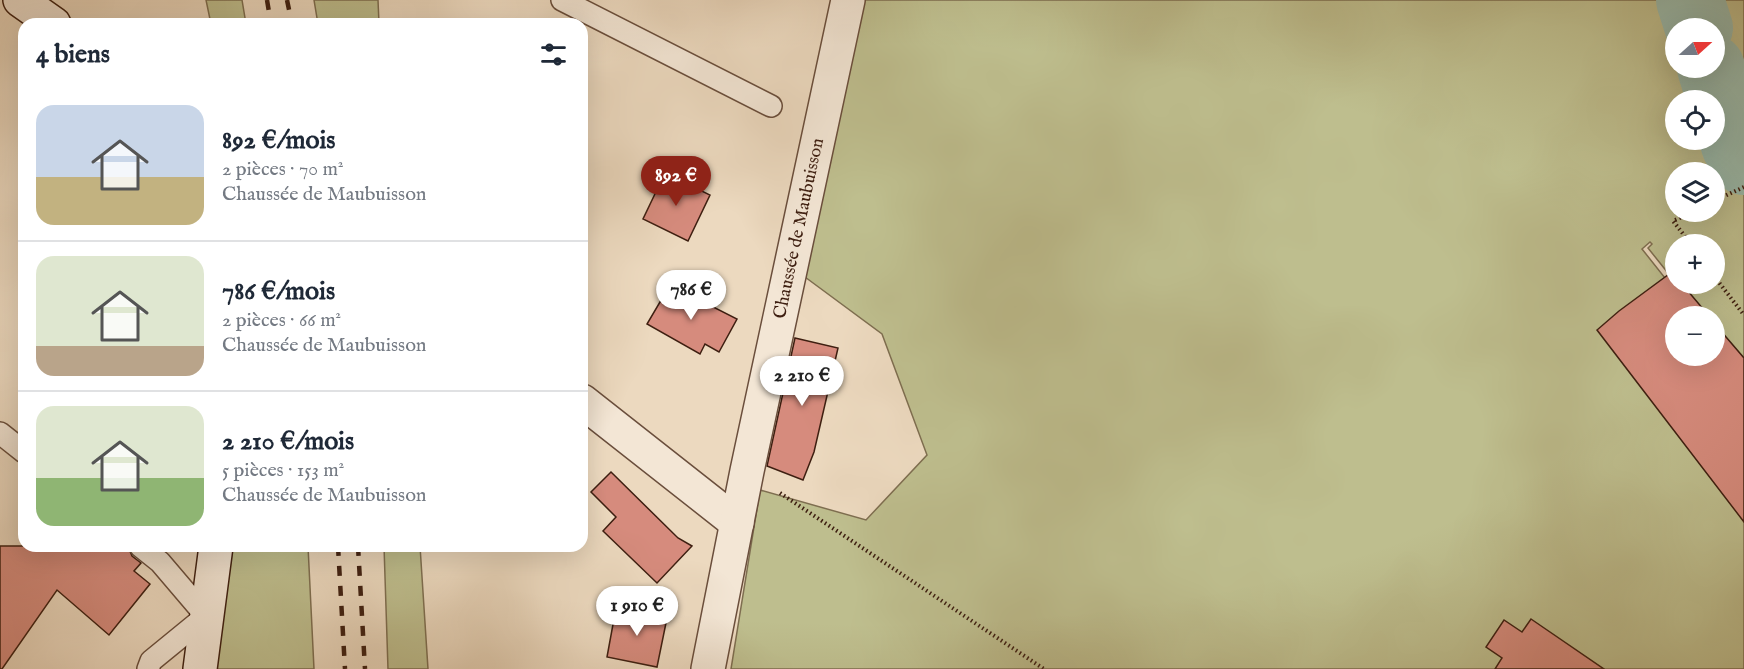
<!DOCTYPE html>
<html lang="fr">
<head>
<meta charset="utf-8">
<style>
	body { margin:0; font-family:"IM FELL English",serif; background:#f6f6f7; color:#1f2937; height:100vh; display:flex; flex-direction:column; font-size:22px; white-space:nowrap }
	* { box-sizing:border-box; margin:0 }
	p { font-size:20px; color:#747a83 }
	.icon { flex:none; width:33px; height:33px; fill:none; stroke:currentColor; stroke-width:2; stroke-linecap:round; stroke-linejoin:round }
	.map { position:relative; flex:1; overflow:hidden }
	.details { position:absolute; left:18px; top:18px; width:570px; height:534px; display:flex; flex-direction:column; background:#fff; border-radius:18px; box-shadow:0 6px 24px #0002 }
	.details>* { flex:none }
	.needle { width:39px; rotate:69deg }
	.tools { position:absolute; left:1665px; top:18px; display:grid; gap:12px }
	.tools a { display:grid; place-items:center; width:60px; height:60px; border-radius:50%; background:#fff; box-shadow:0 6px 24px #0002; font-size:30px }
	.price { position:absolute; translate:-50% -51px; padding:0 14px; border-radius:21px; background:#fff; color:#222; font-size:20px; line-height:39px; filter:drop-shadow(0 2px 3px #0008) }
	.price::after { content:''; position:absolute; left:50%; top:36px; width:18px; height:14px; margin-left:-9px; background:inherit; clip-path:polygon(0 0,100% 0,50% 100%) }
	.price.selected { background:#8f2418; color:#fff }
	ul { padding:0; list-style:none }
	li { display:flex; align-items:center; gap:18px; height:150px; padding:0 18px }
	li+li { border-top:2px solid #e0e1e3 }
	li span { display:grid; place-items:center; flex:none; width:168px; height:120px; border-radius:18px; color:#555 }
	li>.icon { margin-inline-start:auto }
	span .icon { width:72px; height:72px; fill:#fffc; stroke-width:1 }
	li b { font-size:26px }
	h2 { display:flex; justify-content:space-between; align-items:center; height:72px; padding:0 18px; font-size:26px }
	.map>svg:first-child { display:block }
	.green { fill:#bebe8e; stroke:#7e6e50; stroke-width:1.5; fill-rule:evenodd }
	.lines { fill:none; stroke-linecap:round; stroke-linejoin:round }
	.river { stroke:#99bbad; stroke-width:68 }
	.building { fill:#d68b7d; stroke:#3e1f11; stroke-width:1.5 }
	.lane-casing { stroke:#6a4e3c; stroke-width:24 }
	.street-casing { stroke:#6a4e3c; stroke-width:36 }
	.secondary-casing { stroke:#3e1f11; stroke-width:36 }
	.path { stroke:#3e1f11; stroke-width:4; stroke-dasharray:1.5 3; stroke-linecap:butt }
	.lane { stroke:#f3e6d5; stroke-width:21 }
	.street { stroke:#f3e6d5; stroke-width:33 }
	.secondary { stroke:#f3e6d5; stroke-width:33 }
	.rail { stroke:#3e1f11; stroke-width:4.5; stroke-dasharray:10 10; stroke-linecap:butt }
	.labels { text-anchor:middle; dominant-baseline:central; stroke-width:4.5; stroke-linejoin:round; paint-order:stroke }
	.street-label { font-size:18px; fill:#3e1f11; stroke:#f3e6d5 }
</style>
</head>
<body>
<div class="map">
<svg width="1744" height="669" viewBox="0 0 1744 669">
	<rect width="100%" height="100%" fill="#ecd9bf"/>
	<filter id="stains"><feTurbulence type="fractalNoise" baseFrequency=".00333" numOctaves="4"/><feColorMatrix values="0 0 0 0 .2 0 0 0 0 .09 0 0 0 0 .02 0 0 0 .5 -.17"/></filter>
	<radialGradient id="worn" r=".72"><stop offset=".6" stop-color="#630" stop-opacity="0"/><stop offset="1" stop-color="#630" stop-opacity=".3"/></radialGradient>
	<path class="green" d="M206,0H242L246,24H211Z
		M314,0H378L379,24H318Z
		M863,0H1744V373L1715,334L1714,316H1701L1676,284H1714V244H1676V283L1648,248L1652,244L1650,242L1642,249L1669,283L1650,297L1744,522V669H731L760,490L866,520L927,455L882,334L805,277ZM1676,28H1714V68H1676ZM1676,100H1714V140H1676ZM1676,172H1714V212H1676Z
		M233,546H308L314,669H216Z
		M384,546H420L428,669H388Z"/>
	<g class="lines">
		<path class="river" d="M1690,0L1699,28
			M1711,68L1735,145L1744,161"/>
	</g>
	<path class="building" d="M665,173L710,195L688,241L643,219Z
		M1676,269V284H1682L1709,316H1676V356H1714V323L1744,358V522L1597,330L1619,311Z
		M670,285L737,319L719,352L705,344L700,354L647,324Z
		M795,338L838,348L814,452L803,480L767,466Z
		M611,472L678,538L692,546L657,583L603,531L616,517L591,492Z
		M0,546H128L132,556L141,563L134,571L150,584L109,635L57,590L2,669H0Z
		M616,608L667,618L657,667L607,657Z
		M1531,619L1604,669H1495L1502,658L1486,647L1504,620L1522,632Z"/>
	<g class="lines">
		<g class="lane-casing">
			<path id="lane" d="M562,0L771,106
				M0,433L24,452
				M140,546L160,562L206,616L151,661L148,669"/>
		</g>
		<g class="street-casing">
			<g id="street">
				<path d="M582,401L737,523"/>
				<path id="s1" d="M708,669L747,471L848,0"/>
			</g>
		</g>
		<g class="secondary-casing">
			<path id="secondary" d="M20,0L54,24
				M200,669L216,546"/>
		</g>
		<path class="path" d="M1714,201L1744,187
			M1691,244L1673,221L1693,212
			M1714,276L1744,315
			M780,493L1044,669"/>
		<use href="#lane" class="lane"/>
		<use href="#street" class="street"/>
		<use href="#secondary" class="secondary"/>
		<path class="rail" d="M267,0L271,24
			M287,0L292,24
			M338,546L345,669
			M358,546L365,669"/>
	</g>
	<g class="labels">
		<g class="street-label">
			<text stroke="none"><textPath href="#s1" startOffset="450">Chaussée de Maubuisson</textPath></text>
		</g>
	</g>
	<rect width="100%" height="100%" filter="url(#stains)"/>
	<rect width="100%" height="100%" fill="url(#worn)"/>
</svg>
<div class="tools">
<a><svg class="needle" viewBox="-14 -14 28 28"><path d="M0-13l5 13h-10z" fill="#e53935"/><path d="M0 13l5-13h-10z" fill="#747a83"/></svg></a>
<a><svg class="icon" aria-label="locate" viewBox="0 0 24 24"><circle cx="12" cy="12" r="6"/><path d="M12 2v4M12 18v4M2 12h4M18 12h4"/></svg></a>
<a><svg class="icon" aria-label="layers" viewBox="0 0 24 24"><path d="M12 4l9 5-9 5-9-5zM3 14l9 5 9-5"/></svg></a>
<a>+</a>
<a>−</a>
</div>
<b class="price selected" style="left:676px;top:207px">892 €</b>
<b class="price" style="left:691px;top:321px">786 €</b>
<b class="price" style="left:802px;top:407px">2 210 €</b>
<b class="price" style="left:637px;top:637px">1 910 €</b>
<section class="details">
<h2>4 biens<svg class="icon" aria-label="filters" viewBox="0 0 24 24"><path d="M4 7h16M4 17h16"/><circle cx="9" cy="7" r="2"/><circle cx="15" cy="17" r="2"/></svg></h2>
<ul>
<li><span style="background:linear-gradient(#c9d6e8 60%,#c2b280 0)"><svg class="icon" aria-label="home" viewBox="0 0 24 24"><path d="M3 11l9-7 9 7M6 9v11h12V9"/></svg></span><div><b>892 €/mois</b><p>2 pièces · 70 m²</p><p>Chaussée de Maubuisson</p></div></li>
<li><span style="background:linear-gradient(#dfe7d0 75%,#b9a48a 0)"><svg class="icon" aria-label="home" viewBox="0 0 24 24"><path d="M3 11l9-7 9 7M6 9v11h12V9"/></svg></span><div><b>786 €/mois</b><p>2 pièces · 66 m²</p><p>Chaussée de Maubuisson</p></div></li>
<li><span style="background:linear-gradient(#dfe7d0 60%,#8fb573 0)"><svg class="icon" aria-label="home" viewBox="0 0 24 24"><path d="M3 11l9-7 9 7M6 9v11h12V9"/></svg></span><div><b>2 210 €/mois</b><p>5 pièces · 153 m²</p><p>Chaussée de Maubuisson</p></div></li>
</ul>
</section>
</div>
</body>
</html>
